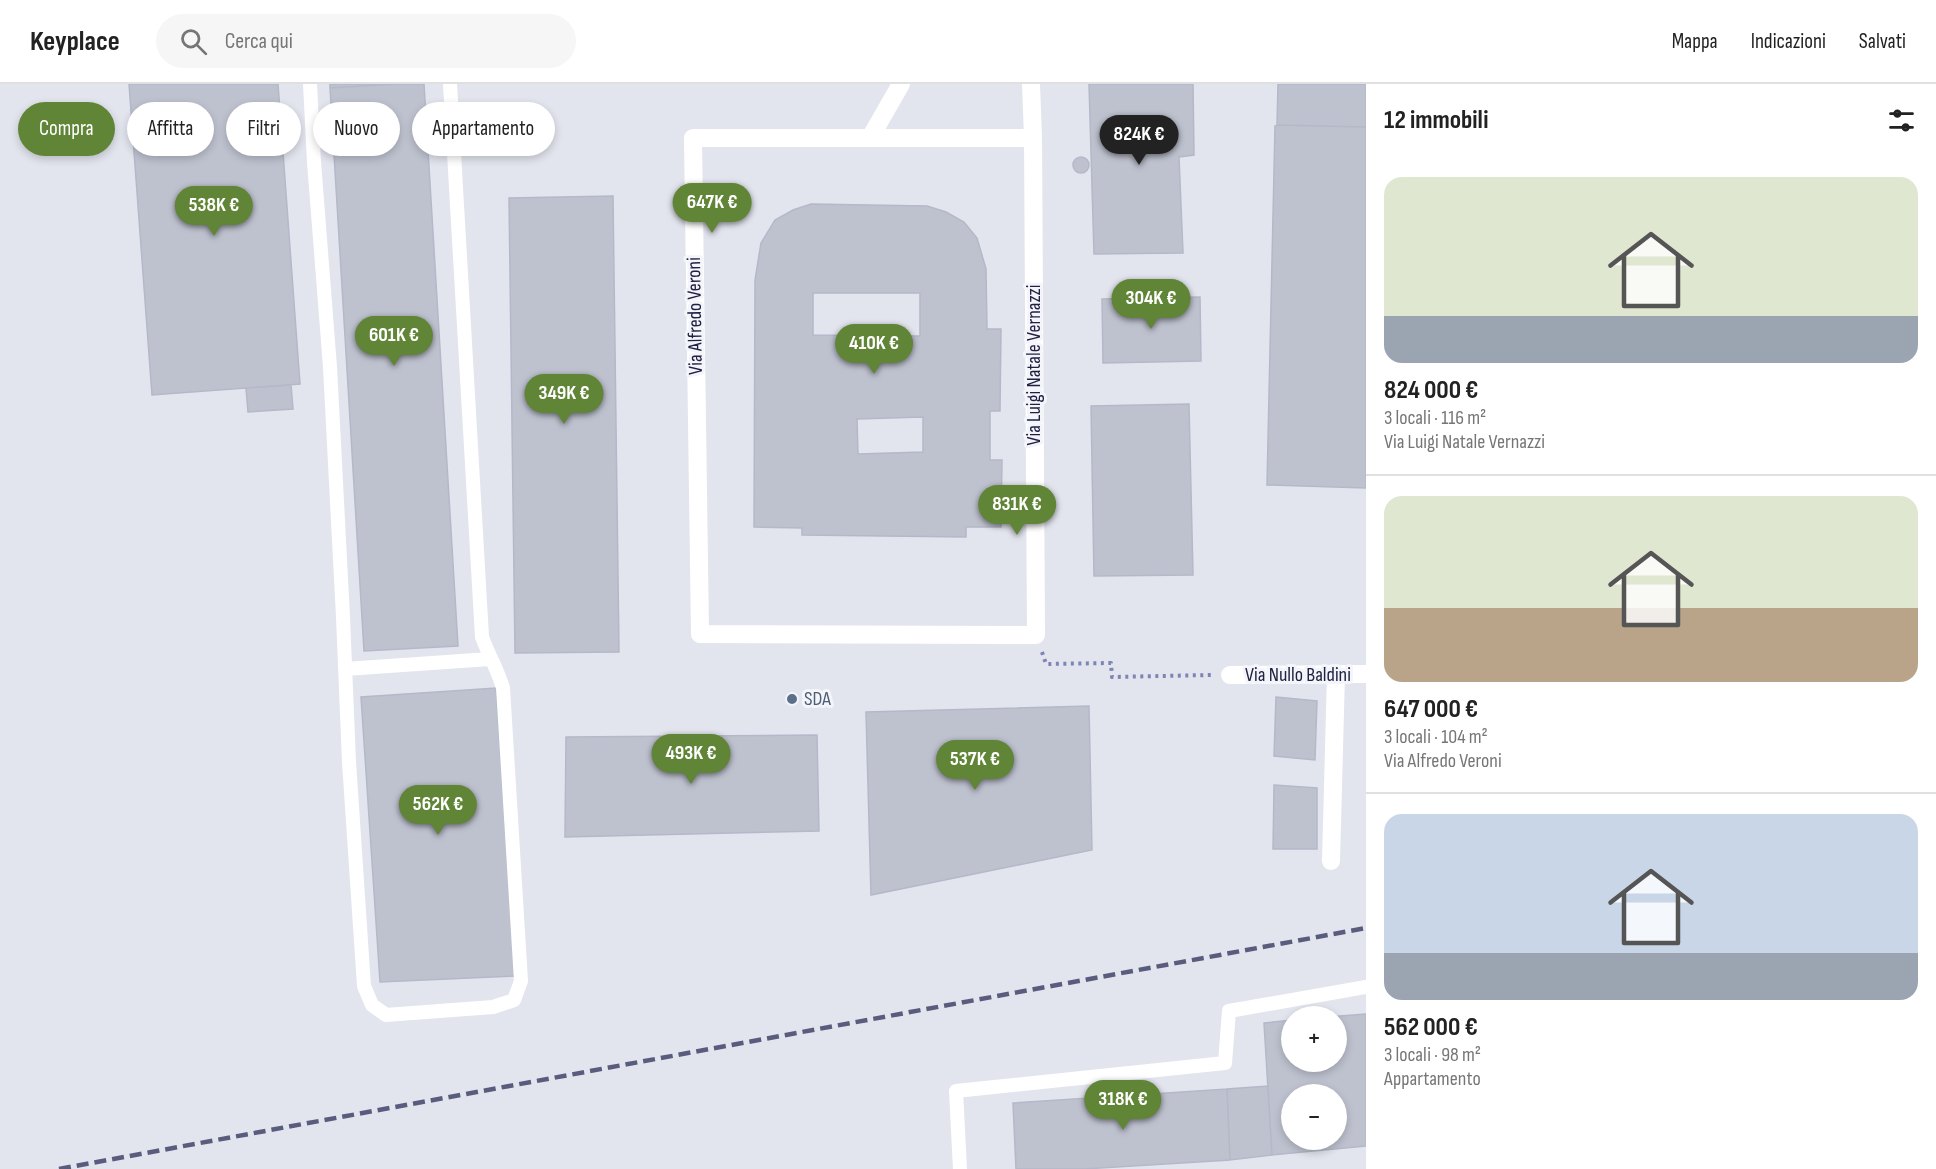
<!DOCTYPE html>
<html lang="it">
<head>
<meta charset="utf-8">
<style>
	body { margin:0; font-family:"Sofia Sans Condensed",sans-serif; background:#f6f6f6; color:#222; height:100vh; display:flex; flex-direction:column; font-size:22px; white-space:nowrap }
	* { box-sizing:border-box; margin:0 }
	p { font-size:20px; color:#767676 }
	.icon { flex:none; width:33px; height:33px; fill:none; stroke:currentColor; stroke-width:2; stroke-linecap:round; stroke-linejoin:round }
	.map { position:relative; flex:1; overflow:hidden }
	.sheet { display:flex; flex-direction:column; background:#fff; width:570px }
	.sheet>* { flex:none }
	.hud { position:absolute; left:18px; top:18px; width:570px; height:54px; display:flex; gap:12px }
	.fabs { position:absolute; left:1281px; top:922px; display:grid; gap:12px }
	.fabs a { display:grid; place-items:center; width:66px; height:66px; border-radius:50%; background:#fff; box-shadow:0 3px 9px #0003; font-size:30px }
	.price { position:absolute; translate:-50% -51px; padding:0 14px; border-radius:21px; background:#608536; color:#fff; font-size:20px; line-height:39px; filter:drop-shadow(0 2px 3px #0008) }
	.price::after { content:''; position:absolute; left:50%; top:36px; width:18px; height:14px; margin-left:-9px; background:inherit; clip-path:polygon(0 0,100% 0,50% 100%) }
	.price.on { background:#222; color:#fff }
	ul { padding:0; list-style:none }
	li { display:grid; align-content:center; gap:12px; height:318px; padding:0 18px }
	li+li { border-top:2px solid #e0e0e0 }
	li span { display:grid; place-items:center; height:186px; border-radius:18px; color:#555 }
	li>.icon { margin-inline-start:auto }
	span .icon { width:108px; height:108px; fill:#fffc; stroke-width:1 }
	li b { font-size:26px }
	h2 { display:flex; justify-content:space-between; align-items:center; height:72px; padding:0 18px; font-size:26px }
	.tag { padding:0 21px; border-radius:27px; background:#fff; box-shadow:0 3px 9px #0003; font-size:21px; line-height:54px }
	.tag.on { background:#608536; color:#fff }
	header { display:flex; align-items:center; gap:36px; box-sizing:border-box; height:84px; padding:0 30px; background:#fff; border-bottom:2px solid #e0e0e0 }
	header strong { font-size:28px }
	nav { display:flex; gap:33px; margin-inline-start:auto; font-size:21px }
	.search { width:420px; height:54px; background:#f6f6f6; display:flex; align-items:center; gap:15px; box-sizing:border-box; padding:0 21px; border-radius:33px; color:#767676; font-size:22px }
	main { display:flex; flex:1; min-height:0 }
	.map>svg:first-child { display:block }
	.building { fill:#bec2cf; stroke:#b4b8c8; stroke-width:1.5; fill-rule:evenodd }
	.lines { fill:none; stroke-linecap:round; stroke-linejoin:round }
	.path { stroke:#7f84b5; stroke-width:4; stroke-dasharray:3 4.5; stroke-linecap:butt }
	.lane { stroke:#fff; stroke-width:14 }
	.street { stroke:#fff; stroke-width:18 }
	.rail { stroke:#5a5c7d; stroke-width:4.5; stroke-dasharray:12 6; stroke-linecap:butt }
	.service-dot { fill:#5c6f8a; stroke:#f3f5fa; stroke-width:2 }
	.labels { text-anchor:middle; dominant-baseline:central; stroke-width:6; stroke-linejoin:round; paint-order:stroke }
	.street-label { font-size:20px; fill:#202141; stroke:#f3f5fa }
	.service-label { font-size:20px; fill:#4e5e75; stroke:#f3f5fa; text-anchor:start }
</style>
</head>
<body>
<header>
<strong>Keyplace</strong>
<div class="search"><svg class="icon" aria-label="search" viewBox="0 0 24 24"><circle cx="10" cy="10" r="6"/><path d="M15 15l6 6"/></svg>Cerca qui</div>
<nav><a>Mappa</a><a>Indicazioni</a><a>Salvati</a></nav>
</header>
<main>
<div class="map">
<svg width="1366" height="1085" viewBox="0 0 1366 1085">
	<rect width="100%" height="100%" fill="#e2e5ee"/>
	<path class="building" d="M129,0H278L300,300L152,311Z
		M330,0H396L330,4Z
		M396,0H424L458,562L364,567L330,4Z
		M1089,0H1193L1194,71L1179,73L1183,169L1094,170Z
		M1278,0H1366V43L1277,41Z
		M1277,41L1366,43V404L1267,401L1275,42Z
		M1073 81a8 8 0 1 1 16 0a8 8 0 1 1-16 0Z
		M613,112L619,568L515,569L509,114Z
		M811,120L927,122L946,128L964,138L977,154L986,185L987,245H1001L1000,327H990V376H1002L1001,443H966V453L802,451V444L754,443L755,196L761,159L775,136L793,126ZM813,209H920V252L813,251ZM923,333V368L858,370L857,335Z
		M1200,213L1201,277L1103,279L1102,215Z
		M291,301L293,325L248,328L246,304Z
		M1189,320L1193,491L1094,492L1091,322Z
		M496,604L515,892L380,898L361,613Z
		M1276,613L1317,617L1315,676L1274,672Z
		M1089,622L1092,766L871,811L866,628Z
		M817,651L819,747L565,753L566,653Z
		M1274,701L1317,704V765H1273Z
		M1366,930V1062L1272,1071L1264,939L1292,936V978H1336V933H1327ZM1292,1011H1336V1056H1292Z
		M1268,1002L1272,1071L1230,1076L1227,1005Z
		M1227,1005L1230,1076L1084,1085H1016L1013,1019Z"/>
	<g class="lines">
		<path class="path" d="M1042,568L1046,580L1111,579L1112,593L1211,591"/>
		<path class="lane" d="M310,0L314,78L330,283L343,533L349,678L364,902L372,921L386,931L493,923L514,916L521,897L503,604C498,586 488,570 482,553L450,0
			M345,585L490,575
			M960,1085L956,1007L1225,979L1229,927L1366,903"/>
		<path class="street" d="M1031,0L1033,54L1036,551L700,550L693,54H1033
			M870,54L901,0
			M1230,591L1366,590
			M1331,777L1336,590"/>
		<path class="rail" d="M59,1085L1366,844"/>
	</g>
	<circle class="service-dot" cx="792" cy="615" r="6"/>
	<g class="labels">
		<g class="street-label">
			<text transform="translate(695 232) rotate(-91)">Via Alfredo Veroni</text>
			<text transform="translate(1034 281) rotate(-90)">Via Luigi Natale Vernazzi</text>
			<text x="1298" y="591">Via Nullo Baldini</text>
		</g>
		<g class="service-label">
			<text x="804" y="615">SDA</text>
		</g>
	</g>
</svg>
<div class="fabs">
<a>+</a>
<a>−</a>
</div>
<b class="price on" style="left:1139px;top:82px">824K €</b>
<b class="price" style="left:712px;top:150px">647K €</b>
<b class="price" style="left:214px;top:153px">538K €</b>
<b class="price" style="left:1151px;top:246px">304K €</b>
<b class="price" style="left:394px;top:283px">601K €</b>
<b class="price" style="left:874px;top:291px">410K €</b>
<b class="price" style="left:564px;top:341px">349K €</b>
<b class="price" style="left:1017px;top:452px">831K €</b>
<b class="price" style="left:691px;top:701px">493K €</b>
<b class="price" style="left:975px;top:707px">537K €</b>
<b class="price" style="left:438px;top:752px">562K €</b>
<b class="price" style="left:1123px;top:1047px">318K €</b>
<div class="hud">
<a class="tag on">Compra</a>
<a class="tag">Affitta</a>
<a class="tag">Filtri</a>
<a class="tag">Nuovo</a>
<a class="tag">Appartamento</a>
</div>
</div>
<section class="sheet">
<h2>12 immobili<svg class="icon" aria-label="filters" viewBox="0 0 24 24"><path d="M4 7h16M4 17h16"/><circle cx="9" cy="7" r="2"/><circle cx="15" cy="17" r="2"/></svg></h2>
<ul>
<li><span style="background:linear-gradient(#dfe7d0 75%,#9aa5b1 0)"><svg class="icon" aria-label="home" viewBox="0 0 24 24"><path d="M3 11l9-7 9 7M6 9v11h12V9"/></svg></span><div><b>824 000 €</b><p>3 locali · 116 m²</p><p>Via Luigi Natale Vernazzi</p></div></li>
<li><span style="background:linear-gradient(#dfe7d0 60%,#b9a48a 0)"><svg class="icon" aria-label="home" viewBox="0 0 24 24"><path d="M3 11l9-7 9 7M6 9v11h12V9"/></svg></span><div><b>647 000 €</b><p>3 locali · 104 m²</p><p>Via Alfredo Veroni</p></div></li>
<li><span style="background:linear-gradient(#c9d6e8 75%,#9aa5b1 0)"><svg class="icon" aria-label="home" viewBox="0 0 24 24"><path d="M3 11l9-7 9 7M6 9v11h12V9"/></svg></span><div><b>562 000 €</b><p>3 locali · 98 m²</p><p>Appartamento</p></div></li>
</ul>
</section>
</main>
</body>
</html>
